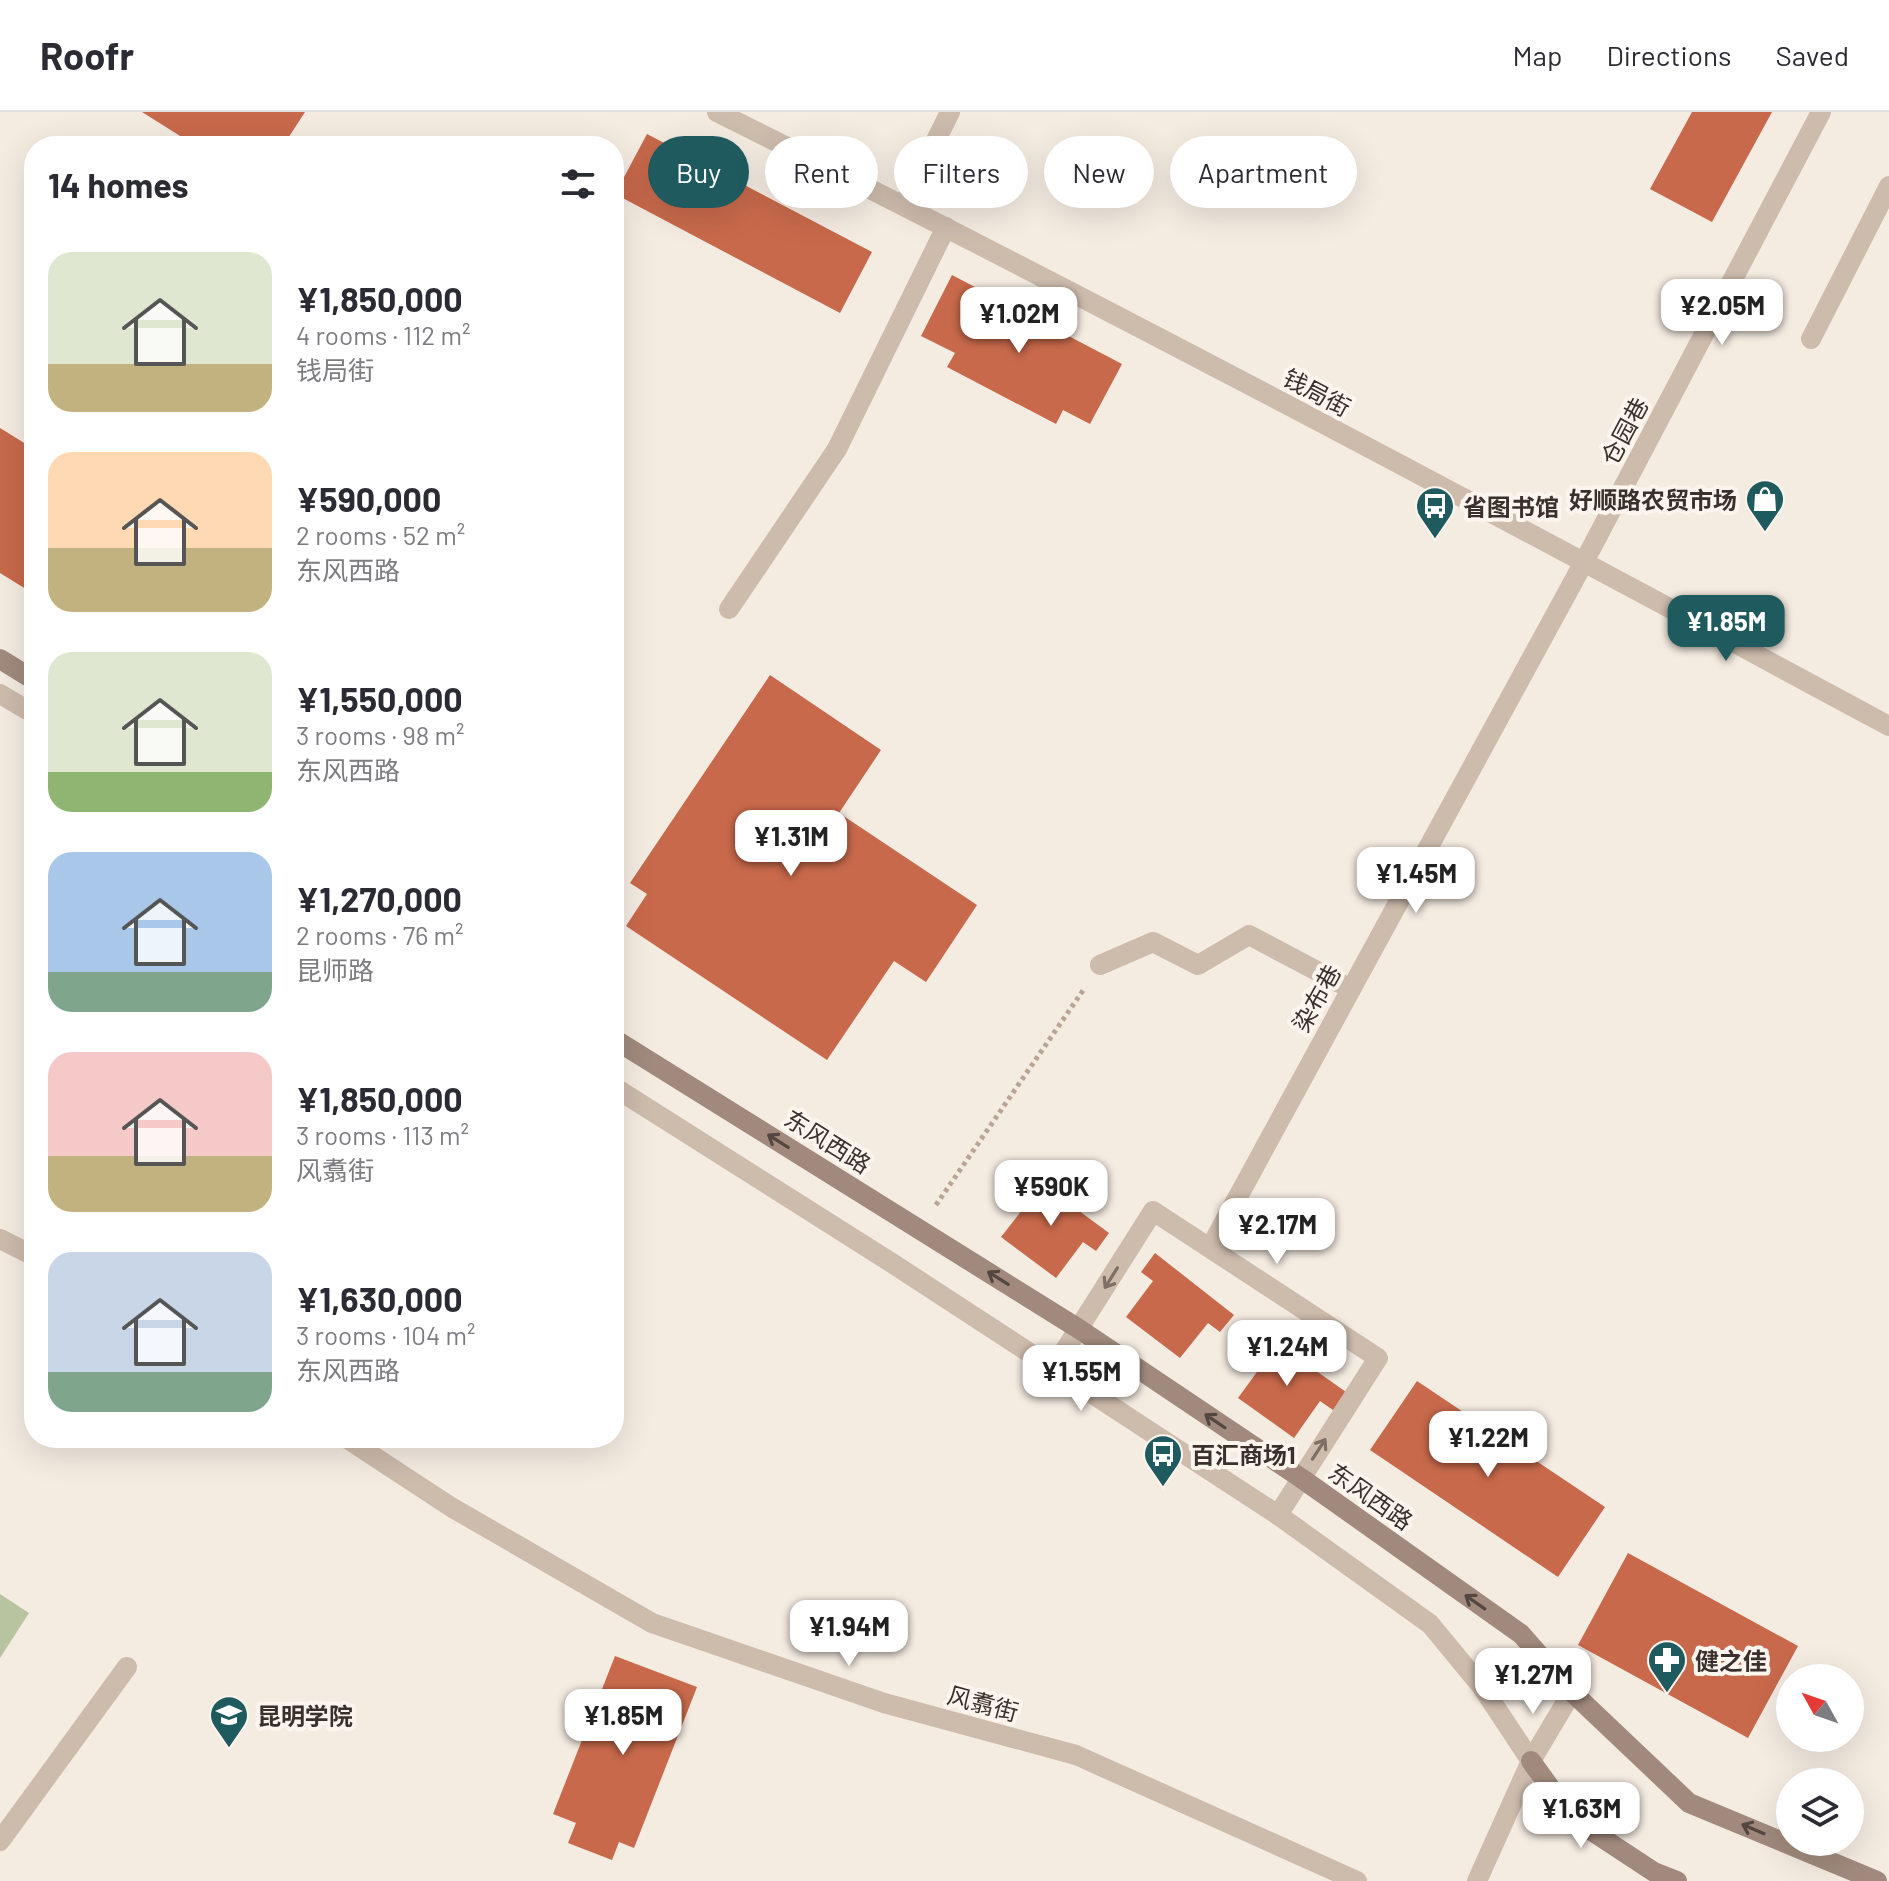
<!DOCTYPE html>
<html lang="en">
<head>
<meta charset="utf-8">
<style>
	body { margin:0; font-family:Barlow,"Noto Sans SC",sans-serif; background:#f7f7f7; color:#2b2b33; height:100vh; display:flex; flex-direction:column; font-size:30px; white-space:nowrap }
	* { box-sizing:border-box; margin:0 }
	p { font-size:26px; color:#7c7c81 }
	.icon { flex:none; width:44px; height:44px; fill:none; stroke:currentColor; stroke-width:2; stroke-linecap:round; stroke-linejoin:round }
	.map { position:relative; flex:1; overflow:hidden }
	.sheet { position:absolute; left:24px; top:24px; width:600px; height:1312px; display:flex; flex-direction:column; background:#fff; border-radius:32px; box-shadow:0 8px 32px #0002 }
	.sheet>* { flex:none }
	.banner { position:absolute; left:648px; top:24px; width:760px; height:72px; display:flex; gap:16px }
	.needle { width:52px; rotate:310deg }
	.buttons { position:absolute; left:1776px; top:1552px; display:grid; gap:16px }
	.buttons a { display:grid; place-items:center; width:88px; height:88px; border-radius:50%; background:#fff; box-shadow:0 8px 32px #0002; font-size:40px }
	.price { position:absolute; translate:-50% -68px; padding:0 18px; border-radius:16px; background:#fff; color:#222; font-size:26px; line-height:52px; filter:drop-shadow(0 2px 4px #0008) }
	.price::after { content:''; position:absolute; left:50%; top:48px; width:24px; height:18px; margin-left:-12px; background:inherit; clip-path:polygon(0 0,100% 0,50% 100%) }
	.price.current { background:#1f5a5e; color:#fff }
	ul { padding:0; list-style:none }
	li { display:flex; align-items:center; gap:24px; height:200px; padding:0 24px }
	li span { display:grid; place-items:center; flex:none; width:224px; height:160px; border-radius:24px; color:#555 }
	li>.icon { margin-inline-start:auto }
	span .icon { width:96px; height:96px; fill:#fffc; stroke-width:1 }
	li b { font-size:34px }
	h2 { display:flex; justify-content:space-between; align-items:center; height:96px; padding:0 24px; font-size:34px }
	.tag { padding:0 28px; border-radius:36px; background:#fff; box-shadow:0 8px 32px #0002; font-size:28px; line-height:72px }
	.tag.current { background:#1f5a5e; color:#fff }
	header { display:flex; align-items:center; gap:48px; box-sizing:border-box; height:112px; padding:0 40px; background:#fff; border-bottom:2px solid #e1e1e2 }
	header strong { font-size:38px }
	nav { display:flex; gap:44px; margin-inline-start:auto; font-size:28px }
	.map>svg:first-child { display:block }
	.park { fill:#b8c4a0 }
	.building { fill:#c8694b }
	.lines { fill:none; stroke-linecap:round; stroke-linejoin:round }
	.path { stroke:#b9a596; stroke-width:5; stroke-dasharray:4 4; stroke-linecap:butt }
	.service { stroke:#cdbbac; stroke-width:20 }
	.minor { stroke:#cdbbac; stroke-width:20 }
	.tertiary { stroke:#cdbbac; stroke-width:20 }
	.secondary { stroke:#a18a7d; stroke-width:20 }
	.oneway { stroke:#544640 }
	.oneway2 { stroke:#7d6f65 }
	.labels { text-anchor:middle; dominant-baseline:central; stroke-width:8; stroke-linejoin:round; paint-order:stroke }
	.street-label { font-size:24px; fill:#3b302b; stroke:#fbf5ee }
	.poi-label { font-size:24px; font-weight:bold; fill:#3b302b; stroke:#fbf5ee; text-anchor:start }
</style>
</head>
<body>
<header>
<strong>Roofr</strong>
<nav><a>Map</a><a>Directions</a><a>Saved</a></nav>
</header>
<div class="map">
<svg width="1889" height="1769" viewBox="0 0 1889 1769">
	<rect width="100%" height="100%" fill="#f4ebe1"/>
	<path class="park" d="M0,1482L29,1501L0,1546Z"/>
	<path class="building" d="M142,0H305L283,34H196Z
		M1692,0H1772L1712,110L1650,77Z
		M647,22L872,140L840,201L615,82Z
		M952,163L1122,252L1090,312L1063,298L1056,312L947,255L955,241L921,224Z
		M0,316L34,337V482L0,461Z
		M770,563L881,638L839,701L977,793L926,870L894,849L827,948L626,814L647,782L630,771Z
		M1029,1062L1109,1121L1096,1139L1083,1130L1056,1166L1001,1125L1029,1089L1016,1079Z
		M1155,1141L1234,1203L1220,1220L1208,1211L1180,1246L1126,1205L1153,1169L1141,1160Z
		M1264,1222L1346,1280L1333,1298L1320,1289L1294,1326L1238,1286L1265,1249L1252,1240Z
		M1417,1269L1605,1395L1558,1465L1370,1338Z
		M1628,1441L1798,1534L1748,1626L1578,1533Z
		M615,1544L697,1575L634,1736L619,1730L612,1748L568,1731L576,1711L553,1702Z"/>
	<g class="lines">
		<path class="path" d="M936,1093L1084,877"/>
		<path class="service" d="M904,93L950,0
			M1811,227L1889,74
			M729,497L837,337
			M1100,853L1153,830L1198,853L1249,823L1351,877
			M0,1729L127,1555"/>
		<path class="minor" d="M717,0C1112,197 1501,405 1889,614
			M837,337L946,115
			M0,1127L34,1144
			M1210,1136L1584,450L1821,0
			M1053,1257L1153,1099L1378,1246L1278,1403
			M346,1326L451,1395L652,1511L884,1591L1076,1643L1357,1769"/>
		<path class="tertiary" d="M0,582L34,602
			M614,975L895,1153L1278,1403L1430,1512L1482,1575L1531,1649
			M1477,1769L1531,1649L1572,1580"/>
		<path class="secondary" d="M0,547L34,568
			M614,927L1079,1217L1301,1366L1521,1522L1572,1580L1689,1691L1877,1769
			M1531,1649L1572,1706L1654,1760L1677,1769"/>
	</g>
	<defs><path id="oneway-shaft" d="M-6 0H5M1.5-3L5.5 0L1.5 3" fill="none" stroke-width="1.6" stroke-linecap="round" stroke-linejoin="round" transform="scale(2)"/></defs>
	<g class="oneway">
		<use href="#oneway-shaft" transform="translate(778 1029) rotate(-148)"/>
		<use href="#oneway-shaft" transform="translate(998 1166) rotate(-148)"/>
		<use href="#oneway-shaft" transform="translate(1215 1309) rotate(-146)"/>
		<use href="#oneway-shaft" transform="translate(1475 1490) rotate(-145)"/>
		<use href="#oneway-shaft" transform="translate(1753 1717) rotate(-157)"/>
	</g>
	<g class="oneway2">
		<use href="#oneway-shaft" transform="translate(1111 1166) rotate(122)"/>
		<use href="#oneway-shaft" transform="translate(1319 1337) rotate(-57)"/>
	</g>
	<defs>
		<g id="shop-pin" transform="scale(2)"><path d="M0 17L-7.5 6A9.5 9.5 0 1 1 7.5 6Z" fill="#1f5a5e" stroke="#fbf5ee"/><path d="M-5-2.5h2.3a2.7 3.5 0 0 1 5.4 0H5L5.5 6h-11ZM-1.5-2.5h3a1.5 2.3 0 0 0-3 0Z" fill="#fff"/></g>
		<g id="bus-pin" transform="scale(2)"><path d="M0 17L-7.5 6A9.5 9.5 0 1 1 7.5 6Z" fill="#1f5a5e" stroke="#fbf5ee"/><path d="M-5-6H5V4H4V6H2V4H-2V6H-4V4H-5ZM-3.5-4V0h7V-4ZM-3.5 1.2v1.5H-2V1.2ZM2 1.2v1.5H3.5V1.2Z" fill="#fff"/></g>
		<g id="pharmacy-pin" transform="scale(2)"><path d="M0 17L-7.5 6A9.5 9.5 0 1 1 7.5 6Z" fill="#1f5a5e" stroke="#fbf5ee"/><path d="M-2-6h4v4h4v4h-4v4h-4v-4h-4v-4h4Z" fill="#fff"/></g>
		<g id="university-pin" transform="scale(2)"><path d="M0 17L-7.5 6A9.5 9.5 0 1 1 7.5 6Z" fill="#1f5a5e" stroke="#fbf5ee"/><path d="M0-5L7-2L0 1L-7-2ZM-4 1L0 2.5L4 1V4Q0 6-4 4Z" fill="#fff"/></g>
	</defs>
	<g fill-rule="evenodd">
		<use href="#shop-pin" x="1765" y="387"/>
		<use href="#bus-pin" x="1435" y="394"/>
		<use href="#bus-pin" x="1163" y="1342"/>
		<use href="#pharmacy-pin" x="1667" y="1548"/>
		<use href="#university-pin" x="229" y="1603"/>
	</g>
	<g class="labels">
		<g class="street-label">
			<text transform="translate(1317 280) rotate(28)">钱局街</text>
			<text transform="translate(1624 319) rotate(-62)">仓园巷</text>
			<text transform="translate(1316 886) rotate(-61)">染布巷</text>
			<text transform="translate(828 1029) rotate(32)">东风西路</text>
			<text transform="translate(1371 1384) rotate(35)">东风西路</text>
			<text transform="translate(983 1591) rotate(15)">风翥街</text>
		</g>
		<g class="poi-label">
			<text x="1737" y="387" text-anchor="end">好顺路农贸市场</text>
			<text x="1463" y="394">省图书馆</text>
			<text x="1191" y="1342">百汇商场1</text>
			<text x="1695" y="1548">健之佳</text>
			<text x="257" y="1603">昆明学院</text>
		</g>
	</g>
</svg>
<div class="buttons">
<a><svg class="needle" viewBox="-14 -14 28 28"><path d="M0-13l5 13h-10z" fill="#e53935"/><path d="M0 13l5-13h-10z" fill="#7c7c81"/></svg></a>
<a><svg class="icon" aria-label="layers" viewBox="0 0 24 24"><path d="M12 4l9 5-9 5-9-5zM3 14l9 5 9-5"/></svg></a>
</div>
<b class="price" style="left:1722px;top:235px">¥2.05M</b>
<b class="price" style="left:1019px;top:243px">¥1.02M</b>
<b class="price current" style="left:1726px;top:551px">¥1.85M</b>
<b class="price" style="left:791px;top:766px">¥1.31M</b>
<b class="price" style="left:1416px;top:803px">¥1.45M</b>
<b class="price" style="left:1051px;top:1116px">¥590K</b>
<b class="price" style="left:1277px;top:1154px">¥2.17M</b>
<b class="price" style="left:1287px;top:1276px">¥1.24M</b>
<b class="price" style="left:1081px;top:1301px">¥1.55M</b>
<b class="price" style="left:1488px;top:1367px">¥1.22M</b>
<b class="price" style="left:849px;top:1556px">¥1.94M</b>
<b class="price" style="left:1533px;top:1604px">¥1.27M</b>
<b class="price" style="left:623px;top:1645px">¥1.85M</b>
<b class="price" style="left:1581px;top:1738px">¥1.63M</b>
<div class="banner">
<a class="tag current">Buy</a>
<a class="tag">Rent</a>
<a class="tag">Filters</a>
<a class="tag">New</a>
<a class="tag">Apartment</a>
</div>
<section class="sheet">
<h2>14 homes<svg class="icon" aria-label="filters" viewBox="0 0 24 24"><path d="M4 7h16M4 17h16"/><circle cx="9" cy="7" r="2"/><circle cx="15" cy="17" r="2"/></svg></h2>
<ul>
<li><span style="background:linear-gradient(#dfe7d0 70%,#c2b280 0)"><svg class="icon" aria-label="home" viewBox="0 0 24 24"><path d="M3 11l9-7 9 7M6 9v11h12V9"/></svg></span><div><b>¥1,850,000</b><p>4 rooms · 112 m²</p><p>钱局街</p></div></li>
<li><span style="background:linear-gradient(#ffd9b3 60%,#c2b280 0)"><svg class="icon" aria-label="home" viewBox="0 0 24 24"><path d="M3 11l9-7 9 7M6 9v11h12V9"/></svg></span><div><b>¥590,000</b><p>2 rooms · 52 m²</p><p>东风西路</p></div></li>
<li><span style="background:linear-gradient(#dfe7d0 75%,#8fb573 0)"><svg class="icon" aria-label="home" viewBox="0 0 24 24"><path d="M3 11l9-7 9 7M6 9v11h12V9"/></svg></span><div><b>¥1,550,000</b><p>3 rooms · 98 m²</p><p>东风西路</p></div></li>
<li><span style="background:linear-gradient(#a9c7e8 75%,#7fa58c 0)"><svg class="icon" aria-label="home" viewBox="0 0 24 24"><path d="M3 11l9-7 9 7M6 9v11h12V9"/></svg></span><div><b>¥1,270,000</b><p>2 rooms · 76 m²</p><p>昆师路</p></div></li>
<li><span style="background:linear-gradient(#f6c9c9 65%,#c2b280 0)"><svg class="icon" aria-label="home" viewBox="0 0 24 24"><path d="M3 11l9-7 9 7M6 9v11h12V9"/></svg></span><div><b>¥1,850,000</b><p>3 rooms · 113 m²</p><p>风翥街</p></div></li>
<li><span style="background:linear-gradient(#c9d6e8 75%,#7fa58c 0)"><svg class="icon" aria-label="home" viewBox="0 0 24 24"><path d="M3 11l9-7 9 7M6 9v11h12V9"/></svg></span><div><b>¥1,630,000</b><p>3 rooms · 104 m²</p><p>东风西路</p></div></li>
</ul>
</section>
</div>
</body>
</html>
